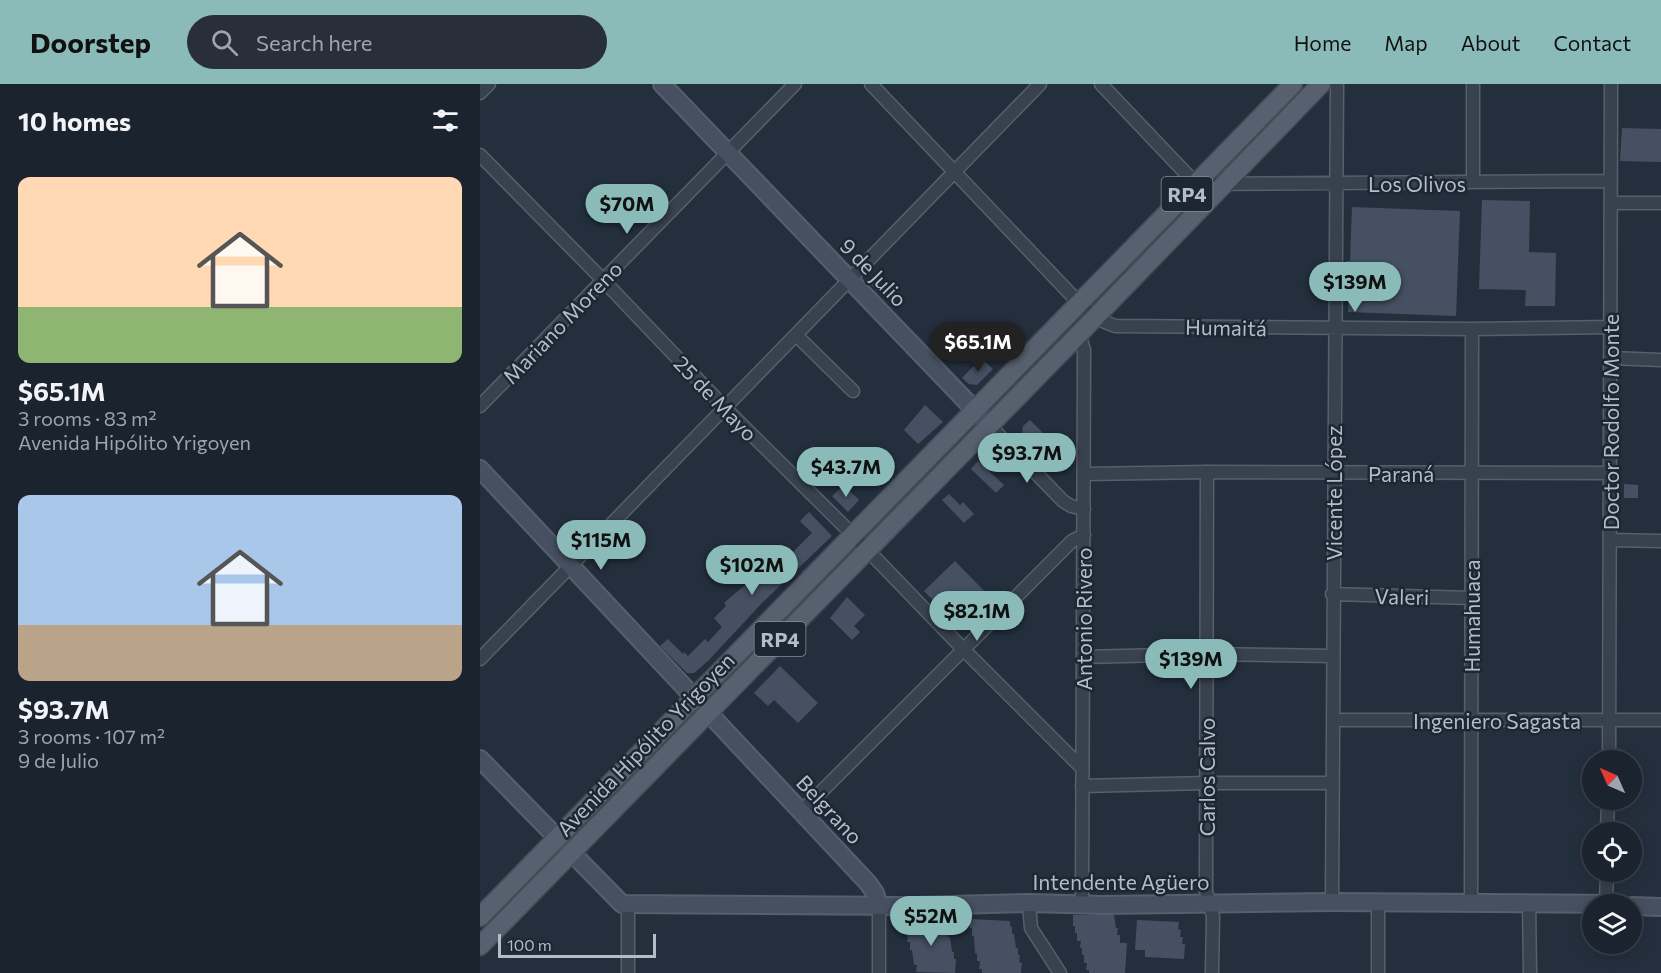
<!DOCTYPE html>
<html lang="en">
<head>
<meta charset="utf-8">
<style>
	body { margin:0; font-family:Commissioner,sans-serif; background:#282f3a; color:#f1f3f6; height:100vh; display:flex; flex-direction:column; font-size:22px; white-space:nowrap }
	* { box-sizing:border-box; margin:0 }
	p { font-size:20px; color:#a0a4aa }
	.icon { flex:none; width:33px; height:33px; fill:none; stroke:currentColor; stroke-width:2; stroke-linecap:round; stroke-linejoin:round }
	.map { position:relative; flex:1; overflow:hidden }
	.sheet { display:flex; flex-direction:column; background:#1b232e; width:480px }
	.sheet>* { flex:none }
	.needle { width:39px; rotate:315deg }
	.tools { position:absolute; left:1102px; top:666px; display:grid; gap:12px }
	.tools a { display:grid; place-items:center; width:60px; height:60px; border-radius:50%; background:#1b232e; box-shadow:0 3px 15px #0003,0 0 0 2px #39404a; font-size:30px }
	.scale { position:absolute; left:18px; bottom:15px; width:158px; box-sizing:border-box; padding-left:6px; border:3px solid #b4bcc9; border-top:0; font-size:16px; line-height:21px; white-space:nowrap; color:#b4bcc9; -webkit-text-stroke:4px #1d2633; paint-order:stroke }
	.price { position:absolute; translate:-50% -51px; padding:0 14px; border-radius:21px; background:#8bbbb9; color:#111; font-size:20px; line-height:39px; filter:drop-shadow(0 2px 3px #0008) }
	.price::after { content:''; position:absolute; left:50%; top:36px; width:18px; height:14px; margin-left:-9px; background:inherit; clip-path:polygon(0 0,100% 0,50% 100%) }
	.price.current { background:#222; color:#fff }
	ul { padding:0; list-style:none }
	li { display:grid; align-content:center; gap:12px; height:318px; padding:0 18px }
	li span { display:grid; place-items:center; height:186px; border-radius:12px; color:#555 }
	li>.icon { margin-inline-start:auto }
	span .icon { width:108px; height:108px; fill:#fffc; stroke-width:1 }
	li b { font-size:26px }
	h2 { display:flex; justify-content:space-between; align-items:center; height:72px; padding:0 18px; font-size:26px }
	header { display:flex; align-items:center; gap:36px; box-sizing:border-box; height:84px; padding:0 30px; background:#8bbbb9; color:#111 }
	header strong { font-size:28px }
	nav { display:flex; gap:33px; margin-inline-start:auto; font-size:21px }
	.search { width:420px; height:54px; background:#282f3a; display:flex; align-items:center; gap:15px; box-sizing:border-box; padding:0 21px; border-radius:33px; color:#a0a4aa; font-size:22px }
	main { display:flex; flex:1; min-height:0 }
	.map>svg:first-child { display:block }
	.green { fill:#263c3f }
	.building { fill:#455162 }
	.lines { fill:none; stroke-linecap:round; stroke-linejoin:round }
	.street-casing { stroke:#565f6c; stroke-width:15 }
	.secondary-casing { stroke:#565f6c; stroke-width:20 }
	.primary-casing { stroke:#414a57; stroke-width:21 }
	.street { stroke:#38414e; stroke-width:12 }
	.secondary { stroke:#465061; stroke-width:16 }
	.primary { stroke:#56606e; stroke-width:18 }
	.labels { text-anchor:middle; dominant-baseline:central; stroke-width:5; stroke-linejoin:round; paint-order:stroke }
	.shield { fill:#1d2633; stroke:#878f9c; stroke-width:1.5 }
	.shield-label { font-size:20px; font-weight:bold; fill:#b4bcc9 }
	.street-label { font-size:21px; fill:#b4bcc9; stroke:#1d2633 }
</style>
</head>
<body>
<header>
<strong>Doorstep</strong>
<div class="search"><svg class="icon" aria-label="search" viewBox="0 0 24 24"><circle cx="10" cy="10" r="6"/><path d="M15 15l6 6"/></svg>Search here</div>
<nav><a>Home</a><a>Map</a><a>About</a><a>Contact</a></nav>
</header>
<main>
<section class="sheet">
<h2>10 homes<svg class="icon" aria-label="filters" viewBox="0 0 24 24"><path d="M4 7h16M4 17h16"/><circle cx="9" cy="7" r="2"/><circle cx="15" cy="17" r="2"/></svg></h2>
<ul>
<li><span style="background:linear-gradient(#ffd9b3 70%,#8fb573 0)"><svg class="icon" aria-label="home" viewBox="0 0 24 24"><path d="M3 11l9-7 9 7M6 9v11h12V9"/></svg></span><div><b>$65.1M</b><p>3 rooms · 83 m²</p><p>Avenida Hipólito Yrigoyen</p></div></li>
<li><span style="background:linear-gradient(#a9c7e8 70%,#b9a48a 0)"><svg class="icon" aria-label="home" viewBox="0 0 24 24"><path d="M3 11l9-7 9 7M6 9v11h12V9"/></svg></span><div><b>$93.7M</b><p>3 rooms · 107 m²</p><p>9 de Julio</p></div></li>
</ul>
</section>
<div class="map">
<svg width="1181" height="889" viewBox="0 0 1181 889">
	<rect width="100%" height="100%" fill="#242f3e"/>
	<path class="green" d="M711,117L713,120L616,220L614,217Z
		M591,241L594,243L513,327L510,324Z
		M492,344L494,346L394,448L391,446Z
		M367,470L369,472L230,617L227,614Z
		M210,630L213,633L97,751L95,749Z"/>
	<path class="building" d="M1142,44L1181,45V78L1140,77Z
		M1002,116L1050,117L1049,168L1076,169L1075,222H1045L1046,206L999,205Z
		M872,123L980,127L976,232L868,228L869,194H865L866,177H870Z
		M395,192L405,201L398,208L389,198Z
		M501,274L513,285L497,301L489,300L482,294Z
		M445,321L463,338L438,360L424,346Z
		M550,336L567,353L556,364L542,350L543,342Z
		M498,377L524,401L516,409L491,385Z
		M1144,400L1158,401V414H1144Z
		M364,401L379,416L368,428L352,412Z
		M469,410L480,421L483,418L494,430L484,439L462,416Z
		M329,428L352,452L282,519L228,577L214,589H207L180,562L188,555L203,570L204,568L208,572L225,555L228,558L242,543L234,534L246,522L244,519L266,500L260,493L271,482L280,491L296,476L291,471L301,461L311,470L332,449L320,437Z
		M475,477L514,517L483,547L444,507Z
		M367,513L385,531L374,542L380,548L372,556L350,534Z
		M300,582L338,619L318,639L294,616L288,622L274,609Z
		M593,831H634L636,844H638L637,851H640V859H647L645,889H609V886H606L607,879H604V871H602V864H600L601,857H597V849H595V842H593Z
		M490,835L530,837V842L532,843V850H534L536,864H538V871H540L539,878L542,879L541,889H502V885H499L500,877H497V870L495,869L494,852H492V844H490Z
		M426,836L466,838V845L468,846V853H470L472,868H474V875H476L475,889L436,888L437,881H434L432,866H430V858H427L428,851H425Z
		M657,836L699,838L698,845L701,846L700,853H703L702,860H705L704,875L665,873V866H655Z"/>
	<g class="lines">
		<g class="street-casing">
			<path id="street" d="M391,0L599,219C611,230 620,237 635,242L992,245L1131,243
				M621,0L716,100L1130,97
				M993,0V98
				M0,9L9,0
				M0,71L123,196L245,324L374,452L484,566L602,684
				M1131,119H1181
				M599,250L604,266L602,820
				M316,251L373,307
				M1130,274L1181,276
				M0,322L315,0
				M509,341L583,417L591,422L604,425
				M727,388L726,807L733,832L732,889
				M605,390L727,388L1129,389
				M1130,456L1181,457
				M852,510L991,514
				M603,573L726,570L852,572
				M0,575L560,0
				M853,636H1181
				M1129,676L1131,0
				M602,702L726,699H851
				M322,727L592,457L604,451
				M1127,748L1128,716
				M852,818L857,0
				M549,819L551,844L580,889
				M991,819L992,245
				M1049,819L1050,889
				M1126,819L1127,788
				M142,820L148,827V889
				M399,822V889
				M898,889V819"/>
		</g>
		<g class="secondary-casing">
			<path id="secondary" d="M182,0L509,341
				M0,385L388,799L395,809L399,822
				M0,675L142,820L432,822L549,819L622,821L852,818L1140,820
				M1152,822L1181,823"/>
		</g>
		<g class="primary-casing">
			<path id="primary" d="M0,833L813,0
				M0,862L599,250L841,0"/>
		</g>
		<use href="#street" class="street"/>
		<use href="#secondary" class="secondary"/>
		<use href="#primary" class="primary"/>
	</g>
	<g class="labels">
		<g class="shield">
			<rect x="681.5" y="93" width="51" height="34" rx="4.5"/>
			<rect x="274.5" y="538" width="51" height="34" rx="4.5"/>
		</g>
		<g class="shield-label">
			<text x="707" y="110">RP4</text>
			<text x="300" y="555">RP4</text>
		</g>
		<g class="street-label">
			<text x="937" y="99">Los Olivos</text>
			<text transform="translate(394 188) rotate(46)">9 de Julio</text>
			<text transform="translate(82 238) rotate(-46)">Mariano Moreno</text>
			<text transform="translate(746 243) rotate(1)">Humaitá</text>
			<text transform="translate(236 314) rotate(46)">25 de Mayo</text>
			<text transform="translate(1130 338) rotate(-90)">Doctor Rodolfo Monte</text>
			<text x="921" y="389">Paraná</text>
			<text transform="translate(853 409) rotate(-90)">Vicente López</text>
			<text transform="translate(922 512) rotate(1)">Valeri</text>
			<text transform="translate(991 532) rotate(-90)">Humahuaca</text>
			<text transform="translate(603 535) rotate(-90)">Antonio Rivero</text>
			<text x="1017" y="636">Ingeniero Sagasta</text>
			<text transform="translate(165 660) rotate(-46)">Avenida Hipólito Yrigoyen</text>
			<text transform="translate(726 693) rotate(-90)">Carlos Calvo</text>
			<text transform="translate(350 725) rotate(47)">Belgrano</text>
			<text x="641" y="797">Intendente Agüero</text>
		</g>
	</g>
</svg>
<div class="tools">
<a><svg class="needle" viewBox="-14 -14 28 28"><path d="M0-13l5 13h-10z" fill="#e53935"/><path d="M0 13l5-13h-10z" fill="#a0a4aa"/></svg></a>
<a><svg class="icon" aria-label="locate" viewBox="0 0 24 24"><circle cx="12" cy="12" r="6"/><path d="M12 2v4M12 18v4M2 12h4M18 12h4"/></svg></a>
<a><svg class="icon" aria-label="layers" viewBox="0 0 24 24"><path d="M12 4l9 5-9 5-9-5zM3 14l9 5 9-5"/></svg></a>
</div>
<div class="scale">100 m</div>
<b class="price" style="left:147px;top:151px">$70M</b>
<b class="price" style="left:875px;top:229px">$139M</b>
<b class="price current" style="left:498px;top:289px">$65.1M</b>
<b class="price" style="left:547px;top:400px">$93.7M</b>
<b class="price" style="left:366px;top:414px">$43.7M</b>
<b class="price" style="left:121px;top:487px">$115M</b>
<b class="price" style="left:272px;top:512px">$102M</b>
<b class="price" style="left:497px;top:558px">$82.1M</b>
<b class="price" style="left:711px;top:606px">$139M</b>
<b class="price" style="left:451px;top:863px">$52M</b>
</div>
</main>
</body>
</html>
